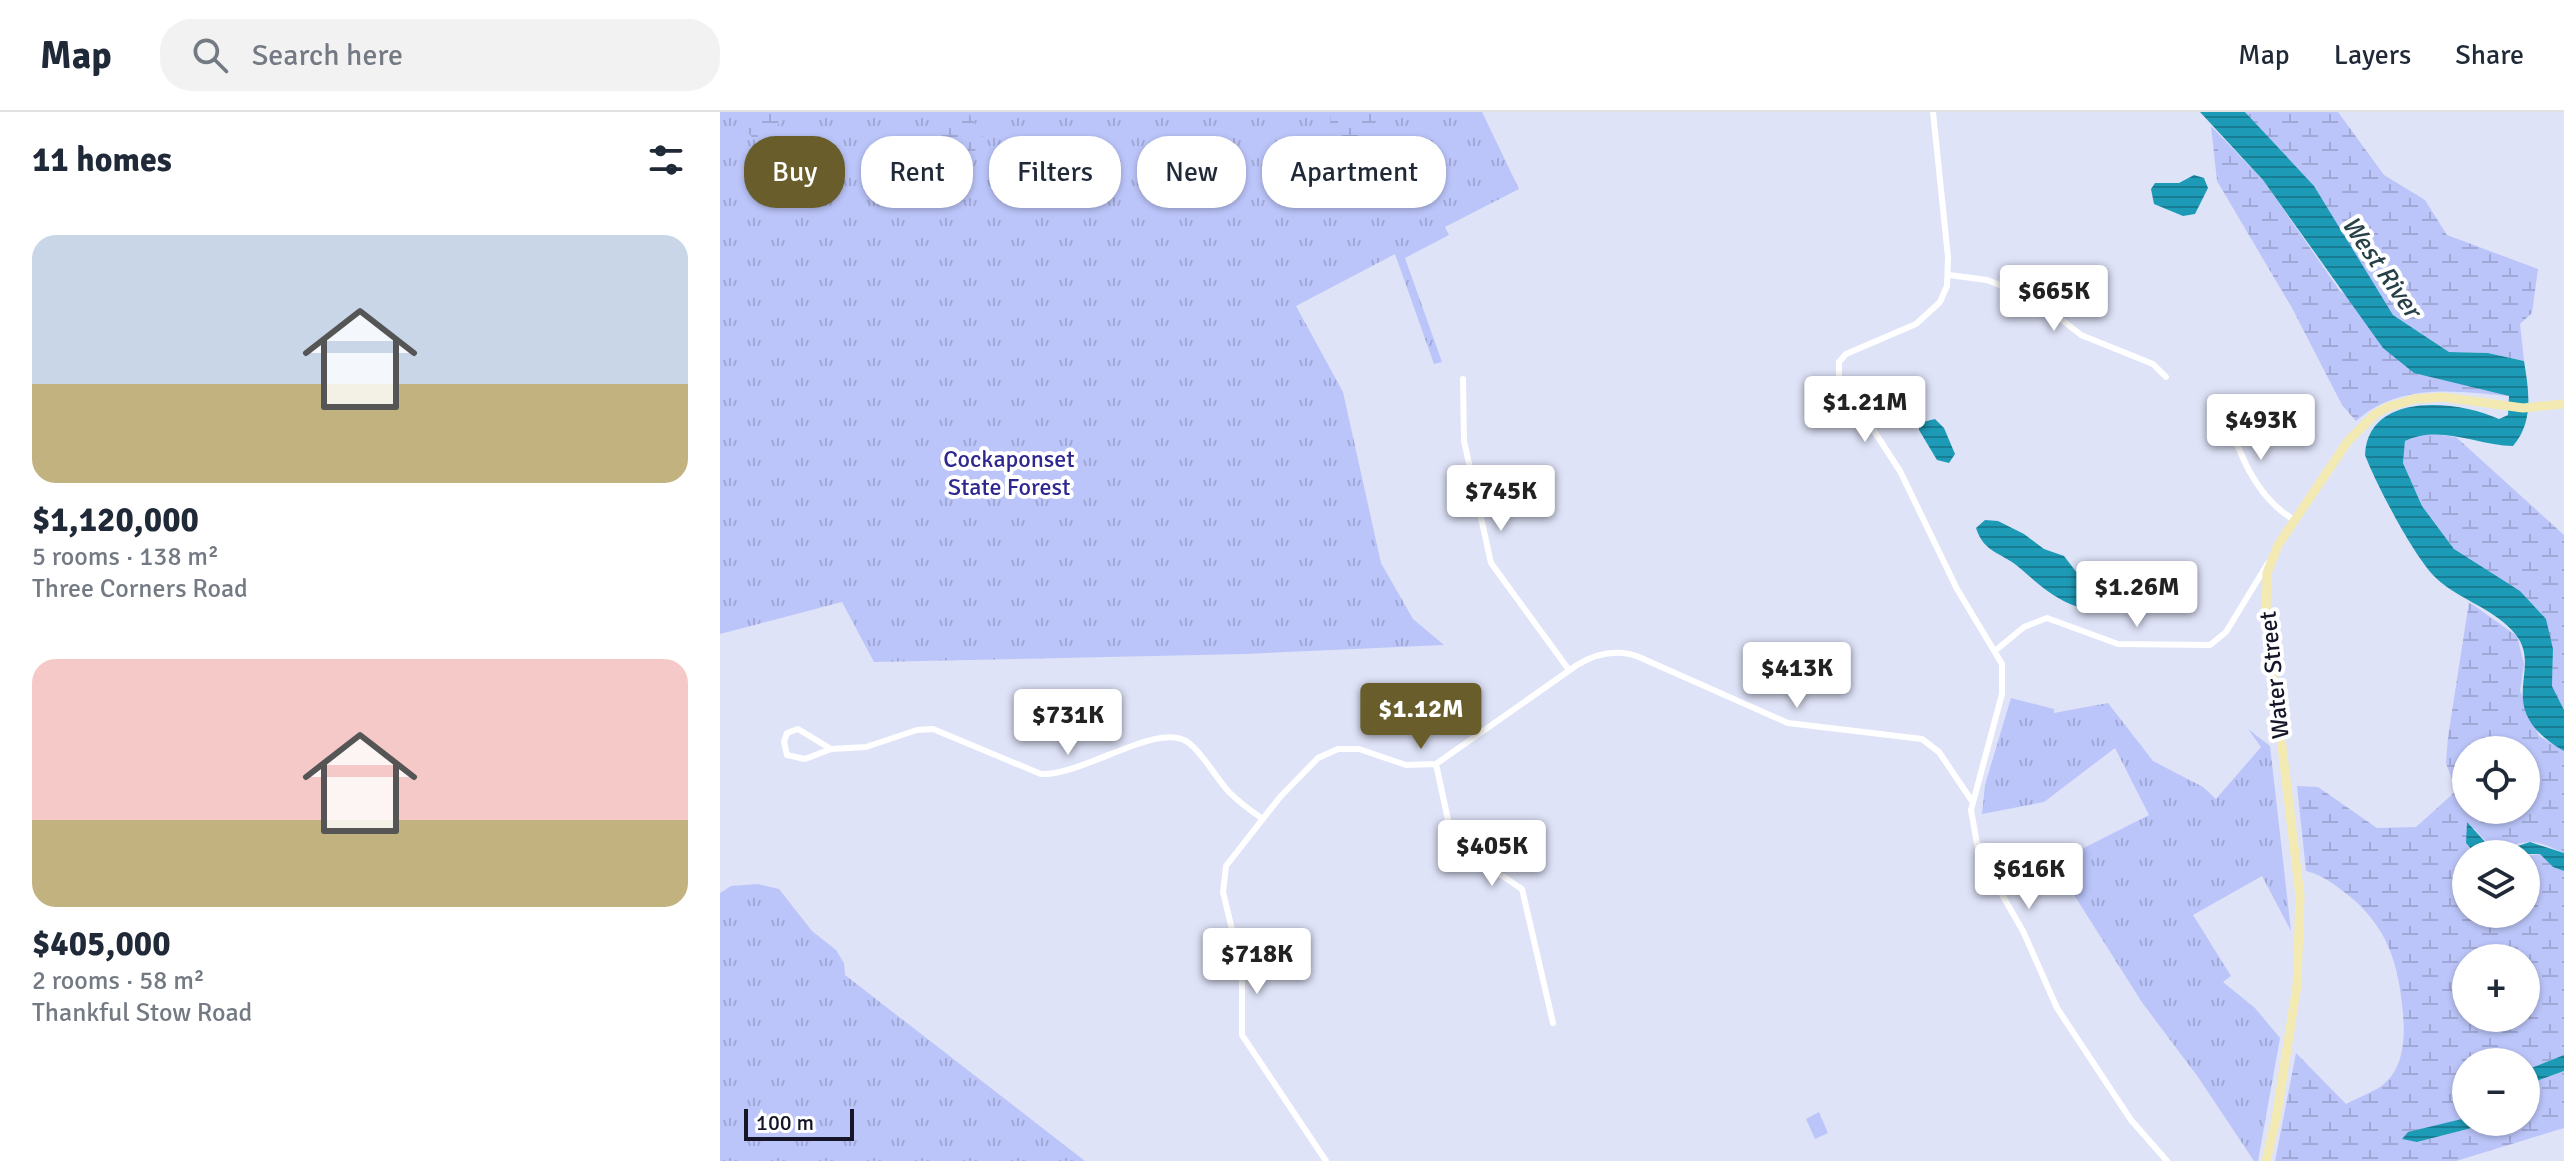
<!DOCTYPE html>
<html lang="en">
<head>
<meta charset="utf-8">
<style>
	body { margin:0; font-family:Signika,sans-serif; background:#f2f2f3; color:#1f2937; height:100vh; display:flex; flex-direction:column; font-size:30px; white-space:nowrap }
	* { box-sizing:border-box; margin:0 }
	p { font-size:26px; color:#747a83 }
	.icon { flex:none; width:44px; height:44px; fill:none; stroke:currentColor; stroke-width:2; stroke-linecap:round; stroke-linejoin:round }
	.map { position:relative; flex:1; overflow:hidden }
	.details { display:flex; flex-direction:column; background:#fff; width:720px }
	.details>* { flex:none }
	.banner { position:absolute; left:24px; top:24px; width:760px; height:72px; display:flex; gap:16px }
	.fabs { position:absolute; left:1732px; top:624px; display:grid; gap:16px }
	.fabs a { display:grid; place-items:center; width:88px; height:88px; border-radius:50%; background:#fff; box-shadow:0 2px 6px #0004; font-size:40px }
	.scale { position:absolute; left:24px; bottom:20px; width:110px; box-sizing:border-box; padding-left:8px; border:4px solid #151729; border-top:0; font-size:22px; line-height:28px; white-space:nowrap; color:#151729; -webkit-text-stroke:6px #fff; paint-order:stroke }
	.price { position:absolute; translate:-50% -68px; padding:0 18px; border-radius:8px; background:#fff; color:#222; font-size:26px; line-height:52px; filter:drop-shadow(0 2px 4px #0008) }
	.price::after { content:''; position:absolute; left:50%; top:48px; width:24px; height:18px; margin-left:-12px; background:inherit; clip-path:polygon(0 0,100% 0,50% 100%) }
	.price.on { background:#695e2b; color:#fff }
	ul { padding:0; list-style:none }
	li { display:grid; align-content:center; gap:16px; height:424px; padding:0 32px }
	li span { display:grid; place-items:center; height:248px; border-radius:24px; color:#555 }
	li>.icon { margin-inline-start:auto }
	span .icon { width:144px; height:144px; fill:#fffc; stroke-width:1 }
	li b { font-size:34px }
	h2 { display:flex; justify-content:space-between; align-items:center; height:96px; padding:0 32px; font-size:34px }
	.pill { padding:0 28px; border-radius:32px; background:#fff; box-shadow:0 2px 6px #0004; font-size:28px; line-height:72px }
	.pill.on { background:#695e2b; color:#fff }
	header { display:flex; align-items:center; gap:48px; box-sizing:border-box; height:112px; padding:0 40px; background:#fff; border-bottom:2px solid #e0e1e3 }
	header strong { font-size:38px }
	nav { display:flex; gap:44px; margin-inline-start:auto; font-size:28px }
	.search { width:560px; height:72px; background:#f2f2f3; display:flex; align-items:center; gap:20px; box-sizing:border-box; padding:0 28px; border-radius:32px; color:#747a83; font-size:30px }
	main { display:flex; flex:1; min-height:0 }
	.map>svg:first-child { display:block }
	.grass { fill:url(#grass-tufts) }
	.wetland { fill:url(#wetland-marsh); fill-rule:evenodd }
	.pitch { fill:#bbc5f9 }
	.water { fill:url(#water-rules) }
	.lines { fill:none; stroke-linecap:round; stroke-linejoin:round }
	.minor { stroke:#fff; stroke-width:6 }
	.secondary { stroke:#f3eab3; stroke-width:9 }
	.labels { text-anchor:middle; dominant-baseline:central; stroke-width:8; stroke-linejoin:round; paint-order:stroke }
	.park-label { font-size:24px; fill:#2e278f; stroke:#fff }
	.street-label { font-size:24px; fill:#151729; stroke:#fff }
	.water-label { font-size:26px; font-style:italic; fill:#284148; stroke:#fff }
</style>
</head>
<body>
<header>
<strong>Map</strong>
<div class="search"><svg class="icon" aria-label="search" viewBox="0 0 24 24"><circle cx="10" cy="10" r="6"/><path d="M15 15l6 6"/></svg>Search here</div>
<nav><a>Map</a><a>Layers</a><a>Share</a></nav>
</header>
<main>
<section class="details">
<h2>11 homes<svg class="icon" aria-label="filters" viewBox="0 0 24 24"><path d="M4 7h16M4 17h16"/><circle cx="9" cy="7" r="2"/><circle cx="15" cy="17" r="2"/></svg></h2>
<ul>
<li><span style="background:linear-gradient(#c9d6e8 60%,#c2b280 0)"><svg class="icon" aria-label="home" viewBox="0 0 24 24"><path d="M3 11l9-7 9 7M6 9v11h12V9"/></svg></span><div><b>$1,120,000</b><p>5 rooms · 138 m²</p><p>Three Corners Road</p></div></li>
<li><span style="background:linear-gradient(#f6c9c9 65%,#c2b280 0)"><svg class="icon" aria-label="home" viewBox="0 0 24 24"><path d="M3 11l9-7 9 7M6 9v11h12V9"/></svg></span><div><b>$405,000</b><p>2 rooms · 58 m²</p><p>Thankful Stow Road</p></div></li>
</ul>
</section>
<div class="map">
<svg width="1844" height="1049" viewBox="0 0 1844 1049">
	<defs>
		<pattern id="grass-tufts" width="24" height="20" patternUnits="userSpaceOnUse" patternTransform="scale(2)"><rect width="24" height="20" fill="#bbc5f9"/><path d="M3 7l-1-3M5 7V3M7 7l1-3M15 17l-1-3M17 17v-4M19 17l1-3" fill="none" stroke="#a0a8d5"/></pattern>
		<pattern id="wetland-marsh" width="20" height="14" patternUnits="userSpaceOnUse" patternTransform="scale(2)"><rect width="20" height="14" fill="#bbc5f9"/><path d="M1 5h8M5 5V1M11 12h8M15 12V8" fill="none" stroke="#a0a8d5"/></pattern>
		<pattern id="water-rules" width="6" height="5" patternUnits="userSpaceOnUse" patternTransform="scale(2)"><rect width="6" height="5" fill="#1d9bb6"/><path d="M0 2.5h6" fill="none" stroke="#187d94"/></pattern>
	</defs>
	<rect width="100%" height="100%" fill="#dfe3f8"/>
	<path class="grass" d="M0,0H762L799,77L725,115L729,123L685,146L722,250L714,252L675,142L576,194L623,280L661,451L693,507L724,533L525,542L154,550L122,490L0,522Z
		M1291,586L1334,597V601L1388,591L1433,649L1483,675L1496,687L1541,635L1528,617L1550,634L1571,819L1542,764L1473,803L1511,864L1503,870L1535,896L1560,926L1538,1049H1534L1478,965L1421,889L1334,751L1429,703L1395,636L1324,690L1262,702L1265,673Z
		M38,772L59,777L92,819L116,838L124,851L125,863L365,1049H0V781L11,774Z"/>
	<path class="wetland" d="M11,0H63L46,42Z
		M207,0H248L265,28L240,54L215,35L225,7Z
		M611,0H661L629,60L607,50Z
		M1525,0H1618L1664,63L1705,88L1727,123L1818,157L1812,201L1800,212L1804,249L1768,241L1729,240L1673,203L1595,76Z
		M1491,14L1543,68L1620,179L1741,270L1789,284C1735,279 1680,270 1636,309L1622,293L1572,196L1497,69Z
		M1705,321L1736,325L1844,423V598L1832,574L1833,537L1761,457L1734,437L1702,394L1683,351L1685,329Z
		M1749,490L1797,524L1804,552L1800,579L1819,624L1844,639V741C1833,737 1821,729 1808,730C1778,734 1777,744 1754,716L1746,731L1756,742H1746V802H1806V744L1820,742L1833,755L1844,759V943L1806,958V950H1746V1006L1721,1014L1697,1030L1775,1010H1806V973L1844,959V1016L1736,1049H1555L1576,941L1626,992C1637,986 1654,980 1664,972C1684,955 1685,926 1683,902C1679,853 1668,815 1628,783C1614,772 1603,763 1586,759L1577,674L1598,675L1657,716L1696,715L1736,679L1726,651L1728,625ZM1746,638H1806V698H1746ZM1746,846H1806V906H1746Z"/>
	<path class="pitch" d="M1099,1000L1108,1021L1095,1027L1086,1007Z"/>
	<path class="water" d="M1480,0H1525L1594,74L1673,203L1729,240L1768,241L1804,249C1809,279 1814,310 1793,334C1757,333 1719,312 1685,329L1683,351L1702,394L1734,437L1800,479L1826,507L1833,537L1832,574L1844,598V639C1770,596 1824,559 1796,523C1776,497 1739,488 1716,466C1694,445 1656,372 1645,343C1648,279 1737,288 1779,307L1788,303L1789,284L1694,261L1663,236L1543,68Z
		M1474,63L1484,66L1488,76L1475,102L1463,104L1434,92L1431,77L1435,71H1459Z
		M1215,307L1224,316L1235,342L1229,351L1217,348L1199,318V311Z
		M1265,408L1278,409L1304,422L1324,437L1344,444L1364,470L1384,484L1382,488L1358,495C1335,487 1319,473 1301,457C1284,441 1264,442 1256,416Z
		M1747,710L1768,733L1785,738L1810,730L1844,741V759L1833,755L1820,742H1756L1746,731Z
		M1844,943V959L1806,973V958Z
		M1746,1006V1010H1775L1697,1030L1682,1027L1688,1020Z"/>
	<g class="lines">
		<path class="minor" d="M1213,0L1228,145L1227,174L1220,190L1196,212L1126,242L1119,250V265L1180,359L1237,477L1282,552V582L1251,698L1259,743L1303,819L1337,896L1411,1008L1447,1049
			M1229,163L1267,168L1317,188L1361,223L1433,252L1446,265
			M743,267L744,329L771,451L849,558
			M1505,297C1518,339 1535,385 1573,407
			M1276,538L1304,515L1327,506L1398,532L1490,533L1506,520L1548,451
			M111,637L78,617L67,621L64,630L67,643L85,647L111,637L146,635L197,618L213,617L321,662C364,664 440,607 469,631C485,644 495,665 509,680C519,690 531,699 543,707
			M716,652L733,731L802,777L833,911
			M606,1049L522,923V859L503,780L506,754L560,685L598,646L618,637H639L686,653L716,652L857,553C877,541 898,537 919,545L1068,611L1202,627L1219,640L1252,689"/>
		<path class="secondary" d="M1546,1049L1556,1007L1577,873L1580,784L1546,502L1547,461L1558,433L1628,329L1655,302L1668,295L1695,287L1722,285L1803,296L1844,292"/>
	</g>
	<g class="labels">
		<g class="park-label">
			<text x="289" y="347">Cockaponset<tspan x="289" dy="28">State Forest</tspan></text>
		</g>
		<g class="street-label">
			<text transform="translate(1554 563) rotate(-96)">Water Street</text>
		</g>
		<g class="water-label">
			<text transform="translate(1661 155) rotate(55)">West River</text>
		</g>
	</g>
</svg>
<div class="fabs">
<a><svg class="icon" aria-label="locate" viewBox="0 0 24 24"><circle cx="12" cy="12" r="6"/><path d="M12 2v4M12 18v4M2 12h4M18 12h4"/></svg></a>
<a><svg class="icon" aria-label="layers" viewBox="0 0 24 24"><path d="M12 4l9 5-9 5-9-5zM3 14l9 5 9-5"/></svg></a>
<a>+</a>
<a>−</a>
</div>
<div class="scale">100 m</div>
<b class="price" style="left:1334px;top:221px">$665K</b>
<b class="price" style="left:1145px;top:332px">$1.21M</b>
<b class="price" style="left:1541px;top:350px">$493K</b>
<b class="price" style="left:781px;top:421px">$745K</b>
<b class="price" style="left:1417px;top:517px">$1.26M</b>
<b class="price" style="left:1077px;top:598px">$413K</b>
<b class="price on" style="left:701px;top:639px">$1.12M</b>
<b class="price" style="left:348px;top:645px">$731K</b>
<b class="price" style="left:772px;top:776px">$405K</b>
<b class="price" style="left:1309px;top:799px">$616K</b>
<b class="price" style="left:537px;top:884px">$718K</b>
<div class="banner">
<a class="pill on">Buy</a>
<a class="pill">Rent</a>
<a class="pill">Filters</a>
<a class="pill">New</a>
<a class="pill">Apartment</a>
</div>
</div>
</main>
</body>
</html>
